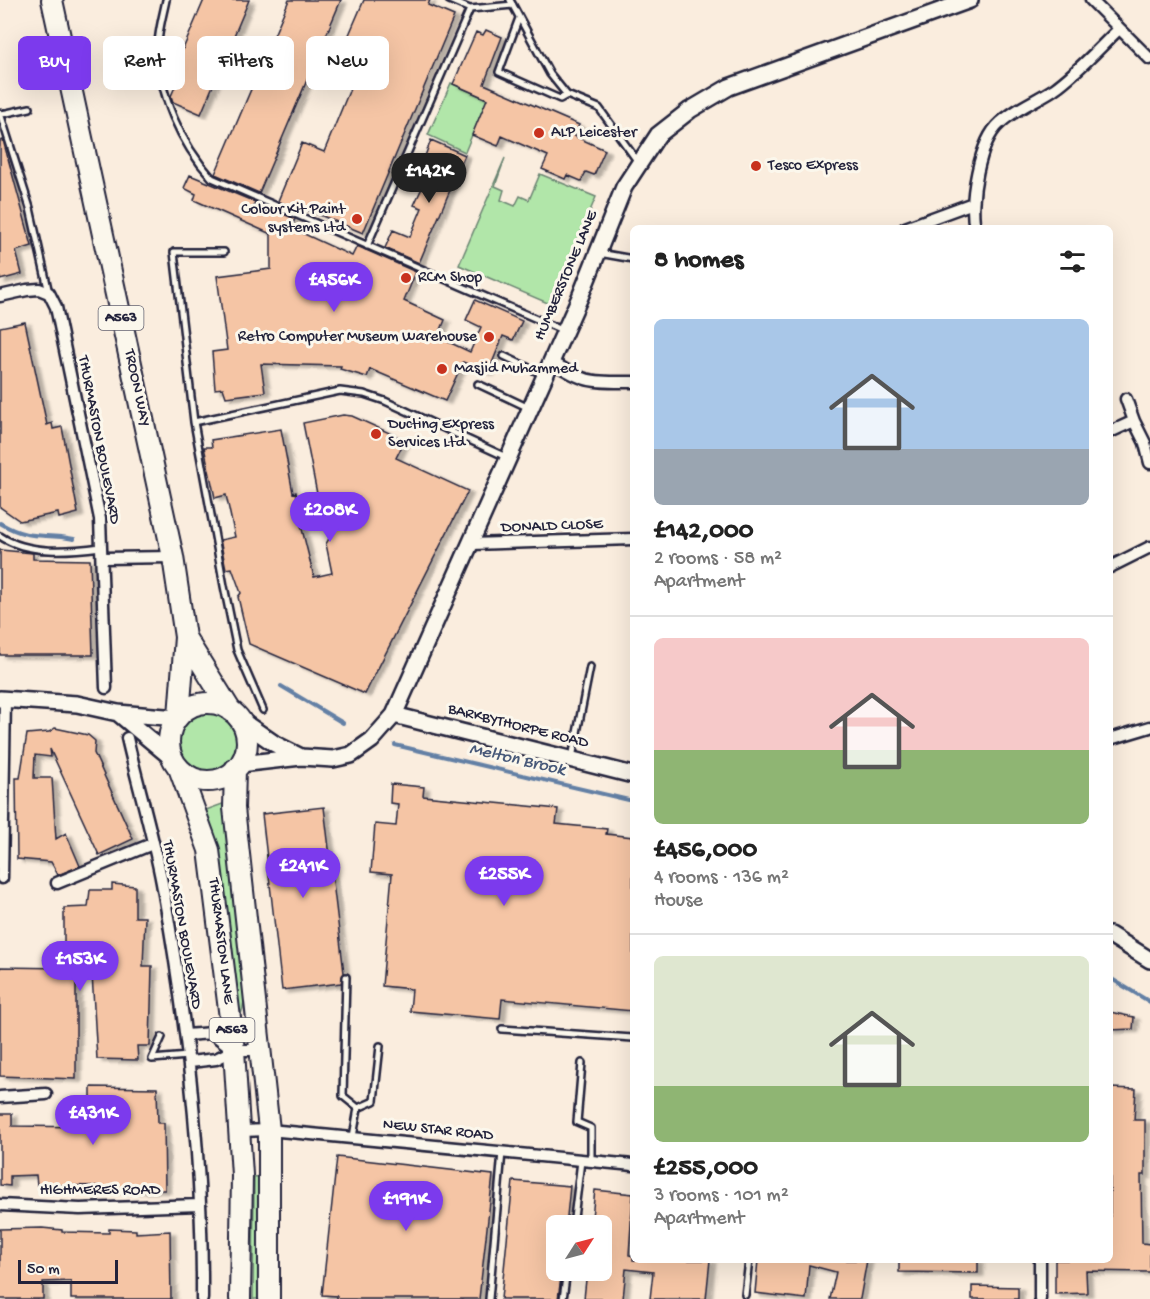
<!DOCTYPE html>
<html lang="en">
<head>
<meta charset="utf-8">
<style>
	body { margin:0; font-family:"Gochi Hand",sans-serif; background:#f2f2f2; color:#222; height:100vh; display:flex; flex-direction:column; font-size:22px; white-space:nowrap }
	* { box-sizing:border-box; margin:0 }
	p { font-size:20px; color:#767676 }
	.icon { flex:none; width:33px; height:33px; fill:none; stroke:currentColor; stroke-width:2; stroke-linecap:round; stroke-linejoin:round }
	.map { position:relative; flex:1; overflow:hidden }
	.sheet { position:absolute; left:630px; top:225px; width:483px; height:1038px; display:flex; flex-direction:column; background:#fff; border-radius:9px; box-shadow:0 6px 24px #0002 }
	.sheet>* { flex:none }
	.guide { position:absolute; left:18px; top:36px; width:522px; height:54px; display:flex; gap:12px }
	.needle { width:39px; rotate:54deg }
	.fabs { position:absolute; left:546px; top:1215px; display:grid; gap:12px }
	.fabs a { display:grid; place-items:center; width:66px; height:66px; border-radius:9px; background:#fff; box-shadow:0 6px 24px #0002; font-size:30px }
	.scale { position:absolute; left:18px; bottom:15px; width:100px; box-sizing:border-box; padding-left:6px; border:3px solid #22223b; border-top:0; font-size:16px; line-height:21px; white-space:nowrap; color:#22223b; -webkit-text-stroke:4px #fbf7ec; paint-order:stroke }
	.price { position:absolute; translate:-50% -51px; padding:0 14px; border-radius:21px; background:#7c3aed; color:#fff; font-size:20px; line-height:39px; filter:drop-shadow(0 2px 3px #0008) }
	.price::after { content:''; position:absolute; left:50%; top:36px; width:18px; height:14px; margin-left:-9px; background:inherit; clip-path:polygon(0 0,100% 0,50% 100%) }
	.price.selected { background:#222; color:#fff }
	ul { padding:0; list-style:none }
	li { display:grid; align-content:center; gap:12px; height:318px; padding:0 24px }
	li+li { border-top:2px solid #e0e0e0 }
	li span { display:grid; place-items:center; height:186px; border-radius:9px; color:#555 }
	li>.icon { margin-inline-start:auto }
	span .icon { width:108px; height:108px; fill:#fffc; stroke-width:1 }
	li b { font-size:26px }
	h2 { display:flex; justify-content:space-between; align-items:center; height:72px; padding:0 24px; font-size:26px }
	.tag { padding:0 21px; border-radius:9px; background:#fff; box-shadow:0 6px 24px #0002; font-size:21px; line-height:54px }
	.tag.selected { background:#7c3aed; color:#fff }
	.map>svg:first-child { display:block }
	.green { fill:#b1e6a9; stroke:#6a8472; stroke-width:1.5 }
	.lines { fill:none; stroke-linecap:round; stroke-linejoin:round }
	.stream { stroke:#6480a5; stroke-width:4 }
	.building { fill:#f5c5a5; stroke:#22223b; stroke-width:1.5; filter:url(#shadow) }
	.lane-casing { stroke:#22223b; stroke-width:10 }
	.street-casing { stroke:#22223b; stroke-width:15 }
	.secondary-casing { stroke:#22223b; stroke-width:20 }
	.highway-casing { stroke:#22223b; stroke-width:24 }
	.lane { stroke:#fbf7ec; stroke-width:5 }
	.street { stroke:#fbf7ec; stroke-width:10 }
	.secondary { stroke:#fbf7ec; stroke-width:15 }
	.highway { stroke:#fbf7ec; stroke-width:20 }
	.poi-dot { fill:#c8321e; stroke:#fbf7ec; stroke-width:2 }
	.labels { text-anchor:middle; dominant-baseline:central; stroke-width:6; stroke-linejoin:round; paint-order:stroke }
	.shield { fill:#fbf7ec; stroke:#636270; stroke-width:1.5 }
	.shield-label { font-size:15px; font-weight:bold; fill:#22223b }
	.poi-label { font-size:16px; fill:#22223b; stroke:#fbf7ec; text-anchor:start }
	.street-label { font-size:16px; fill:#22223b; stroke:#fbf7ec }
	.water-label { font-size:18px; font-style:italic; fill:#485979; stroke:#fbf7ec }
</style>
</head>
<body>
<div class="map">
<svg width="1150" height="1299" viewBox="0 0 1150 1299">
	<defs>
		<filter id="shadow"><feDropShadow dx="5.5" dy="3" stdDeviation="1.5" flood-color="#0004"/></filter>
	</defs>
	<rect width="100%" height="100%" fill="#faedde"/>
	<filter id="ink" filterUnits="userSpaceOnUse"><feTurbulence type="fractalNoise" baseFrequency=".0167" numOctaves="2"/><feDisplacementMap in="SourceGraphic" scale="12" xChannelSelector="R" yChannelSelector="G"/><feConvolveMatrix kernelMatrix="1 2 1 2 8 2 1 2 1" color-interpolation-filters="sRGB"/></filter>
	<g filter="url(#ink)">
		<path class="green" d="M451,83L487,99L465,152L428,135Z
			M505,158L495,186L504,190L501,200L515,206L520,196L529,200L540,174L596,197L550,304L459,265Z
			M178 742a29 29 0 1 1 58 0a29 29 0 1 1-58 0Z
			M228,802L241,923C237,950 253,998 238,1020L220,863L206,810Z
			M262,1176V1299H253L254,1177Z"/>
		<g class="lines">
			<path class="stream" d="M0,523C32,542 43,532 74,539
				M281,686L343,723
				M395,745L633,801
				M1110,978L1150,1002"/>
		</g>
		<path class="building" d="M204,0H249L201,114L173,102L171,96L178,80L171,77Z
			M289,0H341L259,193L215,174Z
			M364,0H430L428,5L454,16L363,233L301,207L299,211L278,201L302,143L324,152L368,45L348,37Z
			M486,30L502,37L484,84L579,125L574,136L605,150L594,175L586,172L581,181L567,175L565,179L542,169L548,156L502,136L498,146L472,135L487,99L453,84L476,32L483,35Z
			M3,140L32,246L16,251L22,274L0,280V141Z
			M431,140L465,155L419,263L385,248L393,230L410,237L422,208L414,205L422,188L429,191L441,163L425,156Z
			M190,175L255,202L254,206L272,214L274,210L295,219L291,228L352,256L357,246L416,272L404,301L445,320L438,337L470,352L481,327L466,320L475,300L522,321L513,340L503,336L488,373L463,362L445,401L370,369L367,377L340,369L341,366L261,364L265,392L226,397L223,388L215,389L212,352L227,350L217,276L271,269V234L194,200L196,194L184,188Z
			M25,322L47,425L52,423L53,429L62,427L78,513L59,518L58,513L20,521L0,507V327Z
			M343,415L352,416L405,440L396,458L468,491L365,694L249,644L238,597L241,593L232,568L226,569L220,540L235,537L226,495L215,498L204,447H212L211,440L281,429L293,493L296,492L302,521H300L314,577L332,573L326,544L346,509L321,514L303,423Z
			M0,550L33,553V559L90,560L93,655H0Z
			M55,728L88,735L95,741L94,753L133,839L99,855L50,749L51,757L35,755L34,778H52L56,839L66,833L80,866L58,875L51,862L17,859L16,778H20L27,734L49,732Z
			M391,784L424,787L423,796L558,809L556,824L607,829L606,834L633,837V1011L502,999L500,1019L410,1011L412,989L382,986L392,874L371,872L375,824L396,826L398,804L390,803Z
			M324,807L344,973L341,983L282,990L262,814Z
			M112,884L135,886V917H145L143,966H152L150,1046H137L138,1060L97,1059L92,974H76V1079L0,1076V967L64,968V908L88,907L90,890H112Z
			M1110,1012L1134,1017L1133,1029L1110,1030Z
			M91,1087L157,1088L158,1123H164L165,1190H97L98,1186L37,1185L36,1175L10,1176V1186L0,1185V1114H12V1126L91,1127Z
			M1110,1088L1136,1089L1134,1120H1145V1175H1141L1142,1243L1150,1244V1272L1086,1271L1087,1293L1055,1294V1260H1110Z
			M337,1157L493,1175L479,1299H337V1296L322,1295Z
			M513,1181L570,1186L566,1226H556V1270H562L558,1299H501Z
			M595,1190L633,1194L629,1255L633,1256V1260H710L706,1299H650L653,1272L626,1269L623,1299H584L587,1270H602V1226H591Z
			M42,1228L62,1230V1232L109,1233V1229L136,1230V1233L170,1231L171,1299H71V1281L43,1282V1299H0V1229Z
			M758,1260H867L860,1299H830L836,1272L809,1265L806,1299L755,1293Z
			M899,1260H978V1273L899,1272Z
			M972,1286L1018,1287V1299H972Z"/>
		<g class="lines">
			<g class="lane-casing">
				<path id="lane" d="M166,0C163,15 158,32 158,46C158,94 181,144 212,178L562,330
					M449,0L470,9L513,5
					M510,0L550,74L567,95L599,108L638,162
					M519,18L499,72L560,99L567,95
					M0,113L30,208L49,293
					M2,114L30,108
					M367,246L470,9
					M224,252H174L194,422L224,586L237,650L263,710
					M599,253L633,259
					M504,356L544,375
					M478,384L529,408
					M194,422L340,391L364,394L385,401L506,457
					M0,536C28,555 70,551 101,547
					M572,758L590,667
					M346,977L343,1096L358,1108
					M502,1029L633,1038
					M162,1037L152,1059L188,1056
					M582,1063L577,1122L591,1128V1161
					M353,1137L358,1108L374,1101L380,1046
					M573,1226L581,1161
					M745,1295L749,1260
					M489,1299L502,1152
					M563,1299L567,1270"/>
			</g>
			<g class="street-casing">
				<path id="street" d="M1091,0L1150,59
					M905,228L973,203
					M975,228C969,202 979,141 1000,123C1016,108 1036,101 1054,89C1078,72 1098,49 1119,29
					M0,296L27,290L39,289L49,293L56,307L100,519L106,688
					M551,361C586,384 592,382 633,382
					M1126,399L1134,421
					M1110,432L1134,421L1145,443L1150,463
					M472,544L633,539
					M103,558L173,557
					M1110,567L1150,547
					M127,738C138,786 153,835 162,883C187,1021 203,1159 202,1299
					M1110,739L1150,727
					M2,878L5,699
					M57,883L152,844
					M186,1035L212,1033L234,1050
					M190,1062L216,1059L234,1050H262
					M0,1097L46,1094
					M240,1131L269,1130L633,1165
					M0,1205L80,1209L200,1205
					M1040,1260V1299"/>
			</g>
			<g class="secondary-casing">
				<path id="secondary" d="M0,699L77,704L118,713L177,718
					M118,713L173,759
					M394,715L633,775
					M239,719L275,744L301,757
					M240,764L301,757L333,759L351,755L372,740L394,715L580,297L624,187L658,135L690,110L729,87L970,0
					M1110,935L1150,960"/>
			</g>
			<g class="highway-casing">
				<path id="highway" d="M52,0L173,557L185,637L179,716
					M185,637L231,711
					M169 742a39 39 0 1 1 78 0a39 39 0 1 1-78 0Z
					M179,768L209,850L234,1050L242,1175L240,1299
					M235,769L234,808L269,1130V1299"/>
			</g>
			<use href="#lane" class="lane"/>
			<use href="#street" class="street"/>
			<use href="#secondary" class="secondary"/>
			<use href="#highway" class="highway"/>
		</g>
	</g>
	<g class="poi-dot">
		<circle cx="539" cy="133" r="6"/>
		<circle cx="756" cy="166" r="6"/>
		<circle cx="357" cy="219" r="6"/>
		<circle cx="406" cy="278" r="6"/>
		<circle cx="489" cy="337" r="6"/>
		<circle cx="442" cy="369" r="6"/>
		<circle cx="376" cy="434" r="6"/>
	</g>
	<g class="labels">
		<g class="shield">
			<rect x="98.5" y="306" width="45" height="24" rx="4.5"/>
			<rect x="209.5" y="1018" width="45" height="24" rx="4.5"/>
		</g>
		<g class="shield-label">
			<text x="121" y="318">A563</text>
			<text x="232" y="1030">A563</text>
		</g>
		<g class="poi-label">
			<text x="551" y="133">ALP Leicester</text>
			<text x="768" y="166">Tesco Express</text>
			<text x="345" y="210" text-anchor="end">Colour Kit Paint<tspan x="345" dy="18">systems Ltd</tspan></text>
			<text x="418" y="278">RCM Shop</text>
			<text x="477" y="337" text-anchor="end">Retro Computer Museum Warehouse</text>
			<text x="454" y="369">Masjid Muhammed</text>
			<text x="388" y="425">Ducting Express<tspan x="388" dy="18">Services Ltd</tspan></text>
		</g>
		<g class="street-label">
			<text transform="translate(567 276) rotate(-67)">HUMBERSTONE LANE</text>
			<text transform="translate(136 388) rotate(78)">TROON WAY</text>
			<text transform="translate(98 440) rotate(79)">THURMASTON BOULEVARD</text>
			<text transform="translate(552 527) rotate(-2)">DONALD CLOSE</text>
			<text transform="translate(518 727) rotate(14)">BARKBYTHORPE ROAD</text>
			<text transform="translate(181 925) rotate(80)">THURMASTON BOULEVARD</text>
			<text transform="translate(220 941) rotate(83)">THURMASTON LANE</text>
			<text transform="translate(438 1131) rotate(6)">NEW STAR ROAD</text>
			<text x="100" y="1191">HIGHMERES ROAD</text>
		</g>
		<g class="water-label">
			<text transform="translate(517 760) rotate(13)">Melton Brook</text>
		</g>
	</g>
</svg>
<div class="fabs">
<a><svg class="needle" viewBox="-14 -14 28 28"><path d="M0-13l5 13h-10z" fill="#e53935"/><path d="M0 13l5-13h-10z" fill="#767676"/></svg></a>
</div>
<div class="scale">50 m</div>
<b class="price selected" style="left:429px;top:204px">£142K</b>
<b class="price" style="left:334px;top:313px">£456K</b>
<b class="price" style="left:330px;top:543px">£208K</b>
<b class="price" style="left:303px;top:899px">£241K</b>
<b class="price" style="left:504px;top:907px">£255K</b>
<b class="price" style="left:80px;top:992px">£153K</b>
<b class="price" style="left:93px;top:1146px">£431K</b>
<b class="price" style="left:406px;top:1232px">£191K</b>
<div class="guide">
<a class="tag selected">Buy</a>
<a class="tag">Rent</a>
<a class="tag">Filters</a>
<a class="tag">New</a>
</div>
<section class="sheet">
<h2>8 homes<svg class="icon" aria-label="filters" viewBox="0 0 24 24"><path d="M4 7h16M4 17h16"/><circle cx="9" cy="7" r="2"/><circle cx="15" cy="17" r="2"/></svg></h2>
<ul>
<li><span style="background:linear-gradient(#a9c7e8 70%,#9aa5b1 0)"><svg class="icon" aria-label="home" viewBox="0 0 24 24"><path d="M3 11l9-7 9 7M6 9v11h12V9"/></svg></span><div><b>£142,000</b><p>2 rooms · 58 m²</p><p>Apartment</p></div></li>
<li><span style="background:linear-gradient(#f6c9c9 60%,#8fb573 0)"><svg class="icon" aria-label="home" viewBox="0 0 24 24"><path d="M3 11l9-7 9 7M6 9v11h12V9"/></svg></span><div><b>£456,000</b><p>4 rooms · 136 m²</p><p>House</p></div></li>
<li><span style="background:linear-gradient(#dfe7d0 70%,#8fb573 0)"><svg class="icon" aria-label="home" viewBox="0 0 24 24"><path d="M3 11l9-7 9 7M6 9v11h12V9"/></svg></span><div><b>£255,000</b><p>3 rooms · 101 m²</p><p>Apartment</p></div></li>
</ul>
</section>
</div>
</body>
</html>
